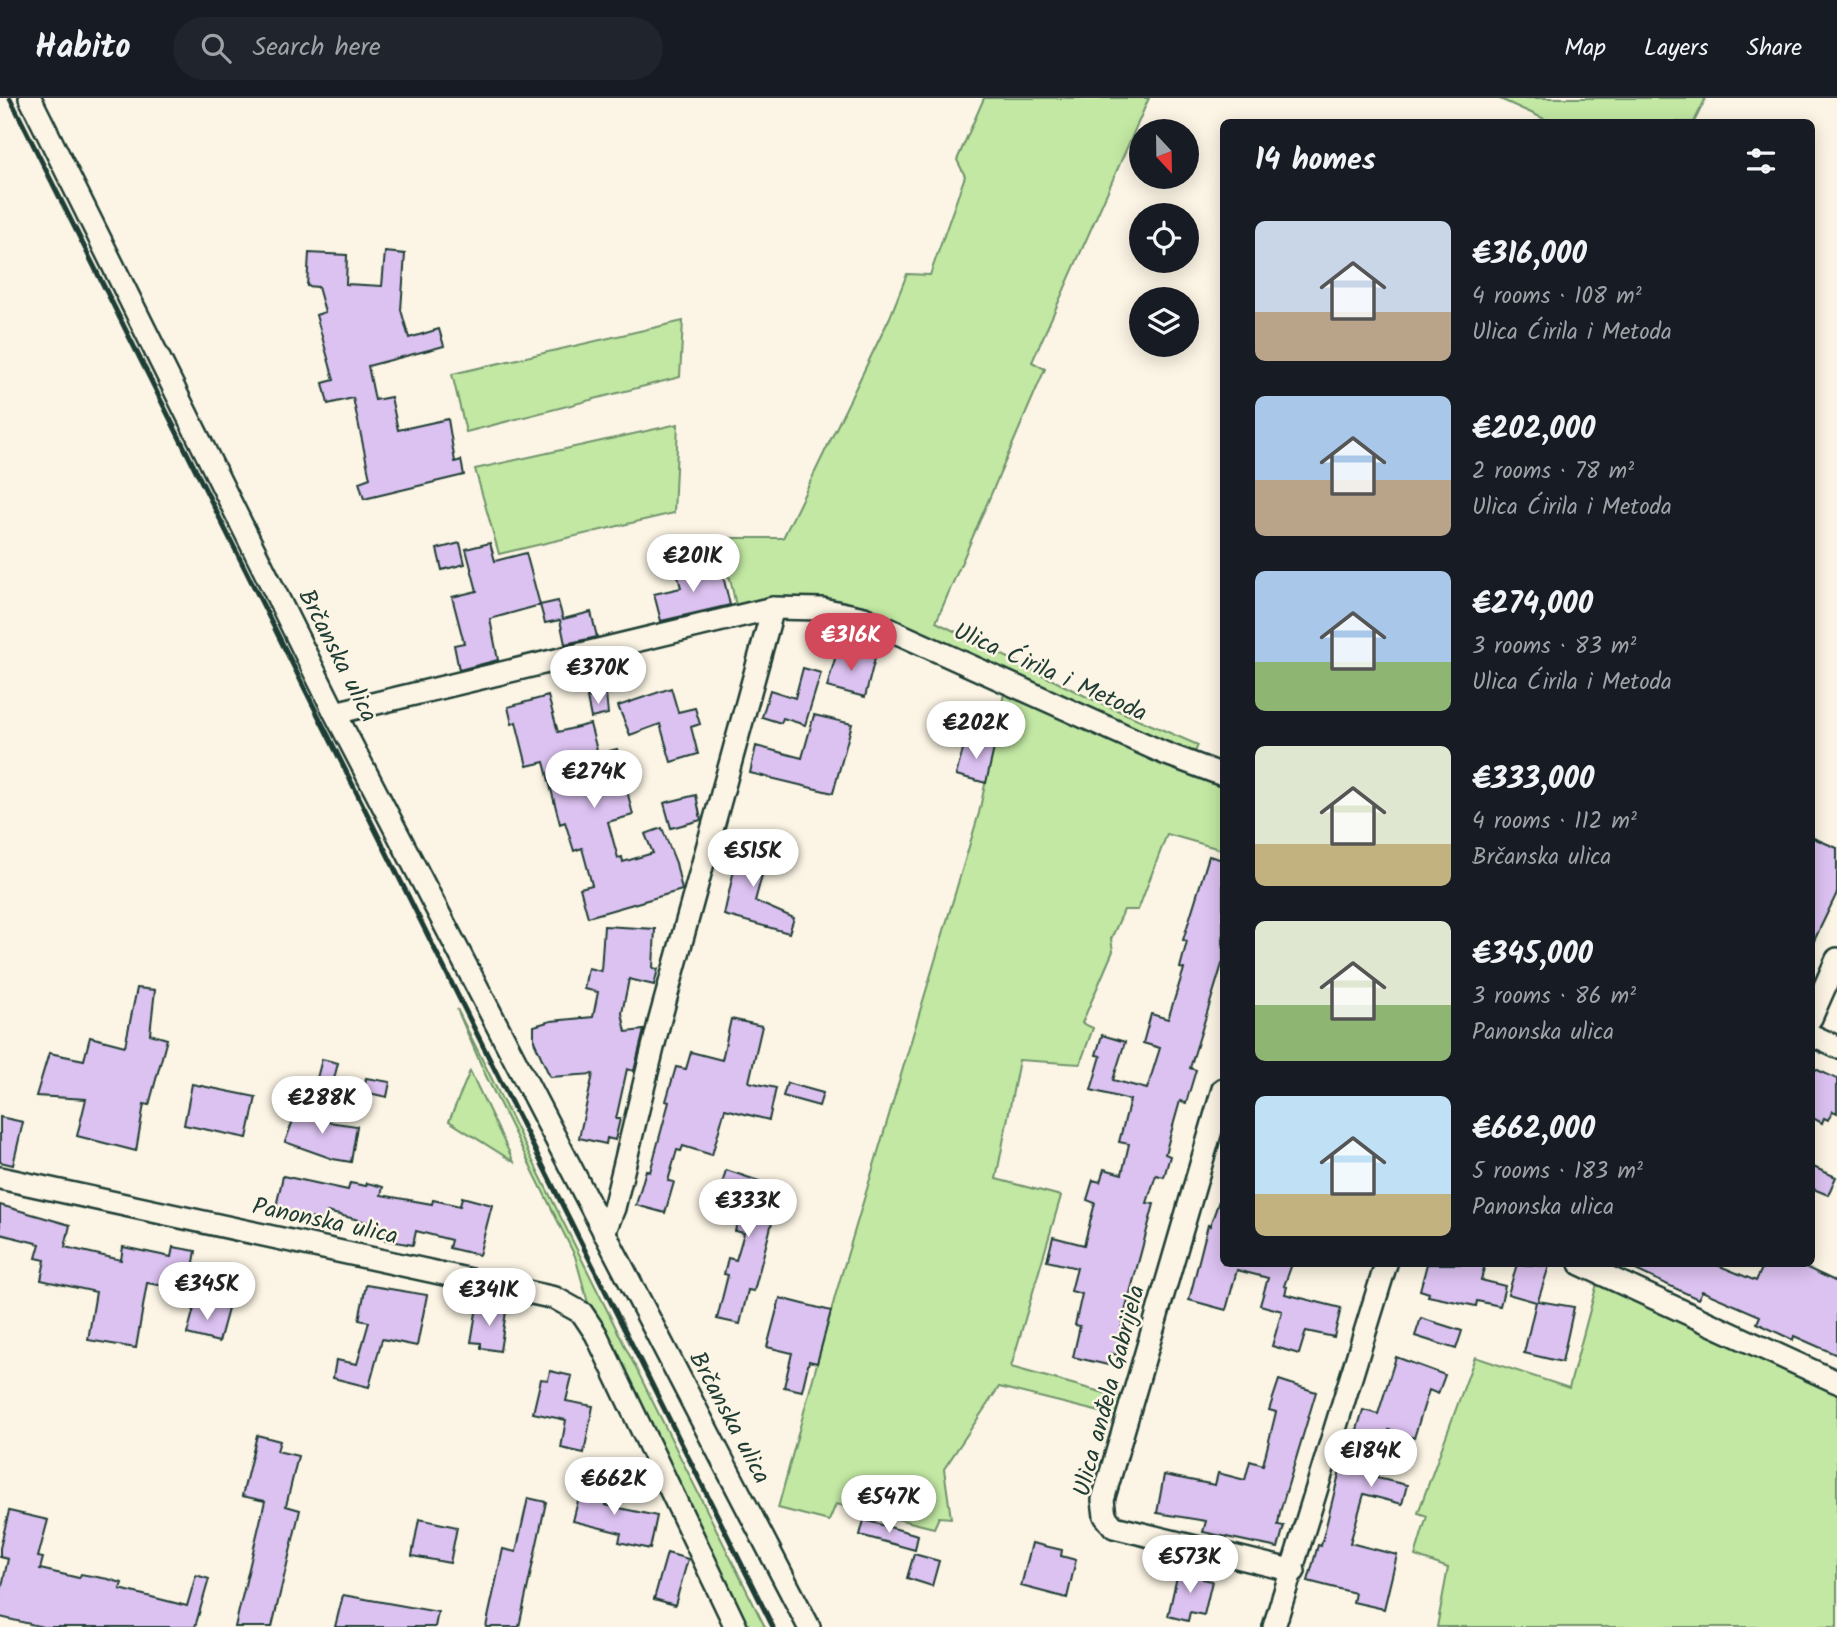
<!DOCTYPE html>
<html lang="en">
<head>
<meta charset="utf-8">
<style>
	body { margin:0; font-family:Kalam,sans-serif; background:#20242c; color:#f1f3f6; height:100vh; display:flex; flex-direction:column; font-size:26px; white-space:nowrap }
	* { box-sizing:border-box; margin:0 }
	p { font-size:23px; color:#9ea1a6 }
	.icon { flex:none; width:38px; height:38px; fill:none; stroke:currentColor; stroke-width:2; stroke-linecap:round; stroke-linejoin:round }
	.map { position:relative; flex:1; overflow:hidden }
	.sheet { position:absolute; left:1220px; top:21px; width:595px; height:1148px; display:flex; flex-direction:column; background:#171b24; border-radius:10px; box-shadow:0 4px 18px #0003 }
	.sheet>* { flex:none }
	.needle { width:46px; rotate:158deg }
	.controls { position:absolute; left:1129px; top:21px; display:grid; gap:14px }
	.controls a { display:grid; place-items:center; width:70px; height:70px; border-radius:50%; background:#171b24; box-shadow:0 4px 18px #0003; font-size:35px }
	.price { position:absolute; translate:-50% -60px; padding:0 16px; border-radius:24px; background:#fff; color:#222; font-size:23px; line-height:46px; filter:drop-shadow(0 2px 4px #0008) }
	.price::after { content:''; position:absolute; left:50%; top:42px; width:21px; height:16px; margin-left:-10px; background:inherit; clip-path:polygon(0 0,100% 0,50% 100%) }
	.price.current { background:#d1495b; color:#fff }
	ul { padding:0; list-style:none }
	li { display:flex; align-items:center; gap:21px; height:175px; padding:0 35px }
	li span { display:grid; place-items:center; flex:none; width:196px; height:140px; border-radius:10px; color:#555 }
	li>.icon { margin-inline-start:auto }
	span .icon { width:84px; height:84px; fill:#fffc; stroke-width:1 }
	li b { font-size:30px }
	h2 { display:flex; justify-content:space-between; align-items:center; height:84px; padding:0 35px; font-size:30px }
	header { display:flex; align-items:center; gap:42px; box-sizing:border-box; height:98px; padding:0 35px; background:#171b24; border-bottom:2px solid #363941 }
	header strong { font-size:33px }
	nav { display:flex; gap:38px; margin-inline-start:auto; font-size:24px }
	.search { width:490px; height:63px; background:#20242c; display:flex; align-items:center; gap:18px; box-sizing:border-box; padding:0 24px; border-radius:38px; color:#9ea1a6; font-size:26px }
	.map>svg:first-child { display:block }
	.green { fill:#c2e8a3; stroke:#70926c; stroke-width:2 }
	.building { fill:#dcc2f1; stroke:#1f3d34; stroke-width:2 }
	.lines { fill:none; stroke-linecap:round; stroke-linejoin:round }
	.street-casing { stroke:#1f3d34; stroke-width:26 }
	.street { stroke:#fcf5e5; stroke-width:21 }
	.rail { stroke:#1f3d34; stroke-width:5 }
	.labels { text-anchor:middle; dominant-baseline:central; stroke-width:5; stroke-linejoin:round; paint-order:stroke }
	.street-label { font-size:24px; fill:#1f3d34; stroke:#fcf5e5 }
</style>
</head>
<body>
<header>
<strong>Habito</strong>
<div class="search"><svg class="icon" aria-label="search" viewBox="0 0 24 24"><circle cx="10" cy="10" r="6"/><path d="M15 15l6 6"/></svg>Search here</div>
<nav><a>Map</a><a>Layers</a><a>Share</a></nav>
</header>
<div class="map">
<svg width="1837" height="1529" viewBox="0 0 1837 1529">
	<rect width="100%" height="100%" fill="#fcf5e5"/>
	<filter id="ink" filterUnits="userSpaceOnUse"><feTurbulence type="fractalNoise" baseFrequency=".0143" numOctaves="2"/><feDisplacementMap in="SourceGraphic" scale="14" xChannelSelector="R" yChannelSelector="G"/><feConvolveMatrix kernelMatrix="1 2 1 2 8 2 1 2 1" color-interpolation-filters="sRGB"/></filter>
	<g filter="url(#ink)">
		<path class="green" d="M984,0H1149L1032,264L1045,271L936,524L1087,599L1198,647L1193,659L966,555L772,503L736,508L730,480L705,460L692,440H783L890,219L907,176L930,177L965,78L957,62Z
			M1498,0H1706L1694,24H1551Z
			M683,223L680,279L466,334L452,276Z
			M678,326L674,415L499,456L475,371Z
			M1005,591L1223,687V752L1167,736L1138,812H1124L1111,841L1113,853L1082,925L1093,930L1080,966L1019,962L996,1081L1061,1098L1011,1269L1126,1301L1120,1319L999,1289L944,1371L951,1420L939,1419L934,1430L836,1406L829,1423L778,1410L836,1195L979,715Z
			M457,911L765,1529H743L588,1205L575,1158L485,976Z
			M470,973L514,1064L449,1023Z
			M1598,1182L1837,1289V1529H1437L1448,1470L1415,1458L1427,1418L1418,1415L1475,1259L1569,1290Z"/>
		<path class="building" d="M385,154L405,156L401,212L409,240L439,231L444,248L368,268L375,302L391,299L398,332L448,321L455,364L461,362L464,377L364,401L359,384L370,380L353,300L328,306L323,285L334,282L316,217L325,214L318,189L307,188L309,155L347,157L346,186L382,188Z
			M460,445L465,466L442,472L437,451Z
			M490,445L495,463L526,455L540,507L490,521L498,562L459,572L454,547L464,545L452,499L477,493L466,451Z
			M706,466L724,482L730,507L661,523L654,496L681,490L677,474Z
			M558,503L563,521L591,514L597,539L565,546L560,522L545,525L540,507Z
			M838,550L875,560L865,599L827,589Z
			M803,570L821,575L805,627L783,620L781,625L762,619L770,592L795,600Z
			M671,590L678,614L695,610L700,626L691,629L698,656L671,664L660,626L630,637L618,608Z
			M606,596L608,616L591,620L587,600Z
			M548,598L558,634L590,626L598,656L617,651L633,717L608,724L618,760L622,759L623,764L653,755L645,736L662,730L676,765L682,792L588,819L580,790L592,787L582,750L574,753L565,724L560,726L544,664L527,668L516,624L512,626L508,609Z
			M814,617L852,626L833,695L750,675L756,648L802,660Z
			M975,641L995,646L986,685L956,677L964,648L973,650Z
			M696,697L701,722L671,730L664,705Z
			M1811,739L1837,750V795L1811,849Z
			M741,740L770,748L755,803L794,820L789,835L724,817Z
			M1209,758L1223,762V863L1190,970L1196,972L1186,1005L1180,1003L1165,1056L1170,1058L1164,1079L1156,1077L1147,1105L1154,1106L1123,1221L1117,1257L1110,1255L1108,1267L1073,1259L1080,1228L1075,1227L1082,1196L1071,1193L1077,1170L1047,1163L1053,1139L1084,1147L1095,1105L1087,1102L1093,1082L1100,1084L1104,1071L1122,1076L1129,1046L1119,1044L1130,1002L1091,992L1101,958L1096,957L1102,937L1125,944L1113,982L1147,991L1160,950L1143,945L1151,916L1168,921L1184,871L1180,870L1187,843L1183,842Z
			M604,828L655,831L653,870L658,871L654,887L629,881L622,915L626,934L644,932L634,973L627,971L616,1021H620L615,1042L607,1040L606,1046L579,1040L593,976L550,979L534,943V928L551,923L593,919L598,894L584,891L588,870L601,873Z
			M137,890L155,892L150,936L167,941L149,1007L144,1006L136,1053L77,1038L86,1001L36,998L49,955L84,962L90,939L125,948Z
			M731,921L762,928L749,984L776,990L769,1022L725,1011L712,1057L683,1048L681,1053L677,1052L668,1083L674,1084L665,1115L636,1107L646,1072L650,1074L669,1004L666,1003L676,969L686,971L691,954L722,962Z
			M322,961L338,965L332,989L316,984Z
			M1811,969L1837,981V1015L1833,1013L1828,1022L1824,1020L1822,1025L1811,1019Z
			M366,980L390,984L387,999L364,994Z
			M787,985L823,995L819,1008L783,998Z
			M192,986L256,999L247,1040L184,1027Z
			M297,1012L313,1017L314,1013L329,1018L328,1024L357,1028L351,1064L333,1061L285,1044Z
			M0,1019L23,1024L13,1067L0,1064Z
			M1811,1068L1836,1079L1828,1097L1811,1090Z
			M726,1072L786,1092L777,1118L774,1117L754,1193L748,1192L740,1226L717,1221L728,1177L724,1176L728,1160L736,1162L744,1135L735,1133L743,1104L719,1097Z
			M283,1078L348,1092L350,1085L366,1088L367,1085L383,1089L381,1097L432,1106L433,1102L460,1108L462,1099L492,1107L479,1157L449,1150L451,1142L416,1133L413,1147L385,1142L387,1129L327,1114L325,1123L275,1113Z
			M1221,1097L1223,1098V1166H1292L1284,1188L1287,1189L1285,1196L1341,1210L1334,1239L1306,1233L1299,1256L1272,1248L1282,1213L1260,1207L1268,1180L1237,1172L1226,1212L1189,1202L1208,1127L1210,1128Z
			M0,1107L70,1127L65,1149L121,1162L123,1149L171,1159L173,1149L196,1153L189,1192L147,1185L136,1250L88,1242L96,1194L41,1182L45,1162L36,1160L40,1146L0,1136Z
			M1427,1166H1485L1481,1182L1505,1188L1500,1208L1477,1203L1476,1208L1428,1198L1429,1195L1420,1192Z
			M1517,1166L1549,1168L1538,1203L1574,1209L1562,1264L1524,1255L1536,1204L1508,1196Z
			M1623,1166H1715L1756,1183L1764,1166H1799L1837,1184V1257L1794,1238L1793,1242L1757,1225L1760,1218L1702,1193L1698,1201Z
			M366,1187L427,1197L417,1248L382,1241L369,1289L333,1280L336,1262L357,1266L369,1224L359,1222Z
			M780,1200L831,1213L817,1265L809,1263L802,1293L784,1289L792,1255L767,1249Z
			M196,1203L228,1211L219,1244L187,1236Z
			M477,1209L506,1214L500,1253L481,1250V1245L471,1244Z
			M1421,1220L1462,1233L1456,1251L1415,1238Z
			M1396,1259L1445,1277L1438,1296L1429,1292L1414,1340L1389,1332L1375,1374L1378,1375L1377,1380L1407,1387L1402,1406L1364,1396L1350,1445L1397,1457L1384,1511L1353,1504L1355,1495L1308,1483L1318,1447L1321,1448L1343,1360L1348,1361L1363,1312L1378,1316Z
			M550,1273L572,1278L566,1303L593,1308L584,1355L561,1350L566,1322L533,1315L541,1281L548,1282Z
			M1279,1282L1316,1294L1280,1414L1278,1427L1284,1428L1278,1450L1203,1434L1206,1423L1157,1415L1164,1377L1215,1387L1218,1375L1245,1382L1250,1363L1263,1367L1276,1314L1269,1312Z
			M257,1337L280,1343L277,1353L298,1358L286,1408L300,1412L272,1529H235L265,1403L242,1398Z
			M583,1383L610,1389L605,1407L657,1418L650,1451L619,1444L621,1435L573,1423Z
			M528,1400L546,1404L519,1529H486L503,1451L516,1454Z
			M9,1413L48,1422L38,1459L43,1460L40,1471L79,1480L81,1476L108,1481L122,1485L120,1491L187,1508L196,1477L209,1481L195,1529H43L0,1519V1497L8,1461L0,1459V1450Z
			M419,1421L457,1429L450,1465L412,1458Z
			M864,1422L918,1437L915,1452L860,1437Z
			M1032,1445L1062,1452L1061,1458L1076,1462L1067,1500L1021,1488Z
			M667,1455L688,1461L675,1507L654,1501Z
			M914,1456L939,1463L932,1488L907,1480Z
			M1179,1470L1205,1475L1203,1481L1212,1483L1204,1517L1190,1514L1188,1523L1168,1518Z
			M343,1497L438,1514L435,1529H335Z"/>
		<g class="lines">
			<g class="street-casing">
				<path id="street" d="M30,0L335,615L809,1529
					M335,615L773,510L822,511L864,520L1164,655L1223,677
					M1811,920L1837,861
					M1811,937L1837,949
					M1223,991L1103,1402L1105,1418L1114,1429L1294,1473
					M0,1080L555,1200L582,1215L596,1236L736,1529
					M604,1135L614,1110L659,925L773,510
					M1580,1166L1837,1284
					M1274,1529L1386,1166"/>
			</g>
			<use href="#street" class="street"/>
			<path class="rail" d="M10,0L773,1529"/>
		</g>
	</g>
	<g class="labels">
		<g class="street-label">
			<text transform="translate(337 558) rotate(63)">Brčanska ulica</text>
			<text transform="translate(1050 575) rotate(24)">Ulica Ćirila i Metoda</text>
			<text transform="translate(325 1124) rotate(12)">Panonska ulica</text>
			<text transform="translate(1110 1293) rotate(-75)">Ulica anđela Gabrijela</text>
			<text transform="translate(729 1320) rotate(62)">Brčanska ulica</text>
		</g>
	</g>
</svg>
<div class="controls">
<a><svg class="needle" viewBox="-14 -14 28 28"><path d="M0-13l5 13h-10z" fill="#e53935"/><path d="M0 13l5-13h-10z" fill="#9ea1a6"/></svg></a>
<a><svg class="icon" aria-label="locate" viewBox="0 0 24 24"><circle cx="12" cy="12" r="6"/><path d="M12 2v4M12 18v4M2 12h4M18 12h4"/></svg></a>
<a><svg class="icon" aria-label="layers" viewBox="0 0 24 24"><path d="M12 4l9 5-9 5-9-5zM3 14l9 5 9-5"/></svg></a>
</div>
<b class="price" style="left:693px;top:496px">€201K</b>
<b class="price current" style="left:851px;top:575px">€316K</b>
<b class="price" style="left:598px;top:608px">€370K</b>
<b class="price" style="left:976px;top:663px">€202K</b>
<b class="price" style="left:594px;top:712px">€274K</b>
<b class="price" style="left:753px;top:791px">€515K</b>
<b class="price" style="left:322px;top:1038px">€288K</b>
<b class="price" style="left:748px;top:1141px">€333K</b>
<b class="price" style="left:207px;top:1224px">€345K</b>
<b class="price" style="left:489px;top:1230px">€341K</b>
<b class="price" style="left:1371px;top:1391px">€184K</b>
<b class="price" style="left:614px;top:1419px">€662K</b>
<b class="price" style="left:889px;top:1437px">€547K</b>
<b class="price" style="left:1190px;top:1497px">€573K</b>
<section class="sheet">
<h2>14 homes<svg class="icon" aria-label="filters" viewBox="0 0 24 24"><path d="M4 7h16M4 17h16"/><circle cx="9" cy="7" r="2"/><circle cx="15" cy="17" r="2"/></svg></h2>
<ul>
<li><span style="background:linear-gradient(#c9d6e8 65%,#b9a48a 0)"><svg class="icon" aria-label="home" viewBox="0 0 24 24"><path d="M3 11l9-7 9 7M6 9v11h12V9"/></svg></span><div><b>€316,000</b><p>4 rooms · 108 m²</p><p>Ulica Ćirila i Metoda</p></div></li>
<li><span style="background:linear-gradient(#a9c7e8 60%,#b9a48a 0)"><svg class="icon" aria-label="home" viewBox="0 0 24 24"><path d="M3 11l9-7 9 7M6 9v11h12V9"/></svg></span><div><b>€202,000</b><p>2 rooms · 78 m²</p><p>Ulica Ćirila i Metoda</p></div></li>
<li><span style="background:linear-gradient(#a9c7e8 65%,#8fb573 0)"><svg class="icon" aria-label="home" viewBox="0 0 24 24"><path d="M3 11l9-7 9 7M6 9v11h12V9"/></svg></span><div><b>€274,000</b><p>3 rooms · 83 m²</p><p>Ulica Ćirila i Metoda</p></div></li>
<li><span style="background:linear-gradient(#dfe7d0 70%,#c2b280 0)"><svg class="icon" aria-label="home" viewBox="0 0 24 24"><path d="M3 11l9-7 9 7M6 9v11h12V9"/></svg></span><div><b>€333,000</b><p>4 rooms · 112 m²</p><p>Brčanska ulica</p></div></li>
<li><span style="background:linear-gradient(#dfe7d0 60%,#8fb573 0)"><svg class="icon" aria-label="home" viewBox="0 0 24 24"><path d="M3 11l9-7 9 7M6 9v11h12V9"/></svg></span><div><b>€345,000</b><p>3 rooms · 86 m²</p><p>Panonska ulica</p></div></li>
<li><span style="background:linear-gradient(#bfe0f5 70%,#c2b280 0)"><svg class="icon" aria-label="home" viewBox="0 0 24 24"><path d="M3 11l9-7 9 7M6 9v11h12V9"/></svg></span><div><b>€662,000</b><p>5 rooms · 183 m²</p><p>Panonska ulica</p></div></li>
</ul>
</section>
</div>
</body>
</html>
